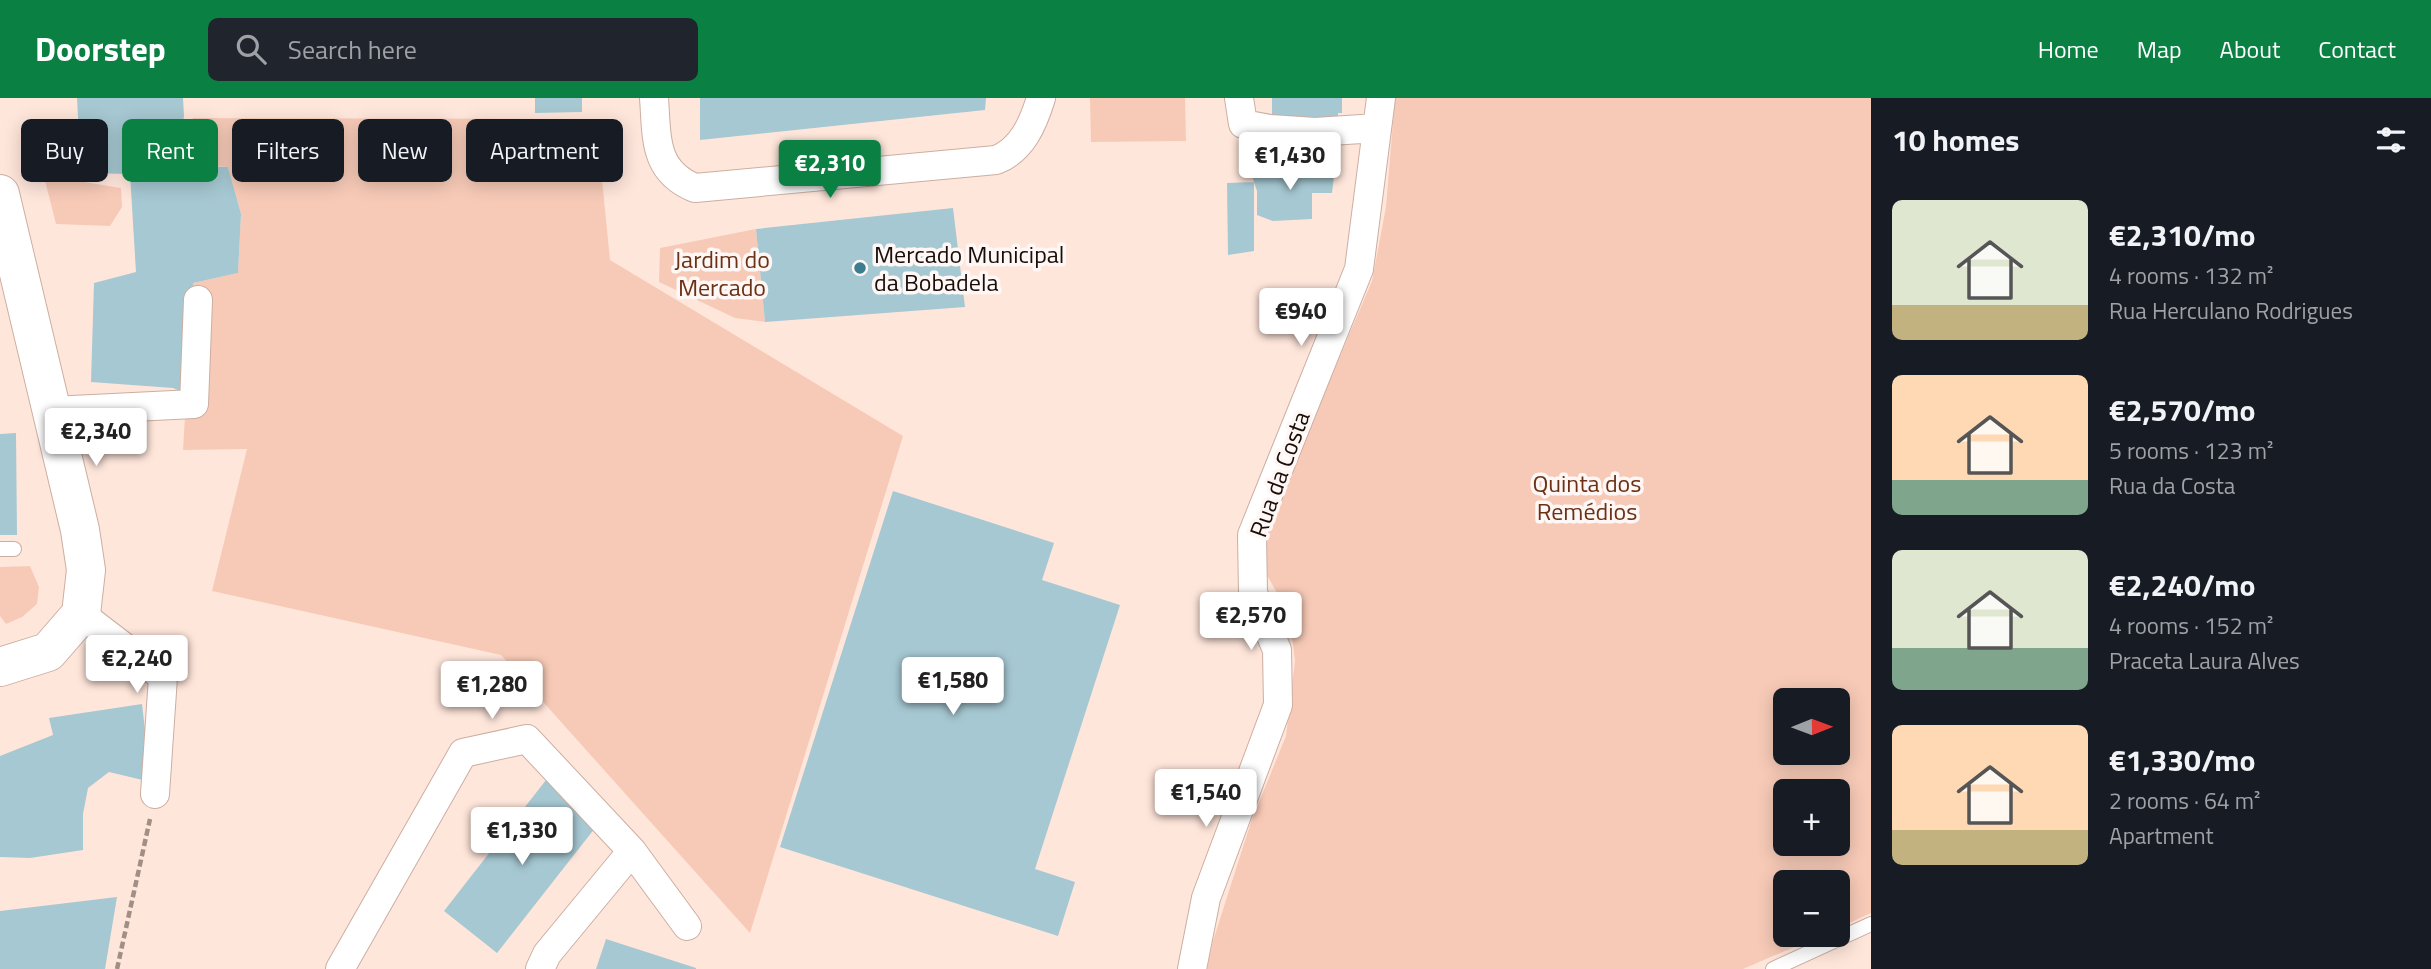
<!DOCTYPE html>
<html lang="en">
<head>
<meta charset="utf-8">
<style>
	body { margin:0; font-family:"Titillium Web",sans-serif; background:#20242c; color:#f1f3f6; height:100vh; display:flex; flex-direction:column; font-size:26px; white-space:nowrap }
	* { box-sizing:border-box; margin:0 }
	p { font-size:23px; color:#9ea1a6 }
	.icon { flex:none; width:38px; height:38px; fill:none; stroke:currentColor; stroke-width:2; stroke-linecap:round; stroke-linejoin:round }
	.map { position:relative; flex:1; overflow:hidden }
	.sheet { display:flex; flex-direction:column; background:#171b24; width:560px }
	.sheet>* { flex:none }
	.guide { position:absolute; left:21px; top:21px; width:665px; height:63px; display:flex; gap:14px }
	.needle { width:46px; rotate:89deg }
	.controls { position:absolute; left:1773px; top:590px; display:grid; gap:14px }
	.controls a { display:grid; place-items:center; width:77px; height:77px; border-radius:10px; background:#171b24; box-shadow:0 4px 18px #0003; font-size:35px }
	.price { position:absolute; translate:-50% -60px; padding:0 16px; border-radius:7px; background:#fff; color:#222; font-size:23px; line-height:46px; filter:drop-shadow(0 2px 4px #0008) }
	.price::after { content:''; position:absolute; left:50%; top:42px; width:21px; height:16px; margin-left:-10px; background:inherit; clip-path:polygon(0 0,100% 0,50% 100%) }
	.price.on { background:#0b8043; color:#fff }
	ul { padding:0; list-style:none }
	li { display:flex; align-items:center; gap:21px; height:175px; padding:0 21px }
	li span { display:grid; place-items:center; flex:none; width:196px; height:140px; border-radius:10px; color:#555 }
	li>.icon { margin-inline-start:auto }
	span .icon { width:84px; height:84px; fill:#fffc; stroke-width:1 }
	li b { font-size:30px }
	h2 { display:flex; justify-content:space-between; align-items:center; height:84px; padding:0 21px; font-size:30px }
	.chip { padding:0 24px; border-radius:10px; background:#171b24; box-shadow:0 4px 18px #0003; font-size:24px; line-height:63px }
	.chip.on { background:#0b8043; color:#fff }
	header { display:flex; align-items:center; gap:42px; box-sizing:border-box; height:98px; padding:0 35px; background:#0b8043; color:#fff }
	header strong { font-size:33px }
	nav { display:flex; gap:38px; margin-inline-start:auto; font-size:24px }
	.search { width:490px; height:63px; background:#20242c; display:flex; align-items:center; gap:18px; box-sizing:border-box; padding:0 24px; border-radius:10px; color:#9ea1a6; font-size:26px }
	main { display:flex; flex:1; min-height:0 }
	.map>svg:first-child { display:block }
	.green { fill:#f7cab7; fill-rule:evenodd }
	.building { fill:#a6c8d2 }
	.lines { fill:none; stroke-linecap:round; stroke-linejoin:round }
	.lane-casing { stroke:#ccaea1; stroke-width:16 }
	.street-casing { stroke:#ccaea1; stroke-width:30 }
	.secondary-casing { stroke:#ccaea1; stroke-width:40 }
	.path { stroke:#a18e85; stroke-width:4.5; stroke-dasharray:7 3.5; stroke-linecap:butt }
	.lane { stroke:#fff; stroke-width:14 }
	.street { stroke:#fff; stroke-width:28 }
	.secondary { stroke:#fff; stroke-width:38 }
	.poi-dot { fill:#3c7d8f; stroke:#fef7f5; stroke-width:2.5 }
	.labels { text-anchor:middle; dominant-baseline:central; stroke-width:7; stroke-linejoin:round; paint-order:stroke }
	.poi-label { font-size:24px; fill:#180e09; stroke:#fef7f5; text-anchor:start }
	.park-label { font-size:24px; fill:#6b3114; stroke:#fef7f5 }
	.street-label { font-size:24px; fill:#180e09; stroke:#fef7f5 }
</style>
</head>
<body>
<header>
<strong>Doorstep</strong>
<div class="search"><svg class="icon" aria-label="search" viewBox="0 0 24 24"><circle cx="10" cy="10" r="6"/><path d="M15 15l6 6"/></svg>Search here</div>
<nav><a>Home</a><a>Map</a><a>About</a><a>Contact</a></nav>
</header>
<main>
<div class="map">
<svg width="1871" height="871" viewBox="0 0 1871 871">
	<rect width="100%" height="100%" fill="#ffe6db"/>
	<path class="green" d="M1090,0H1185L1186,43L1091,44Z
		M1395,0H1871V815L1838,830V784H1785V836L1822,837L1743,871H1207L1213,843L1251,724L1286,638L1295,563L1289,516L1264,472V436L1372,183L1386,109ZM1785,602H1838V654H1785ZM1785,693H1838V746H1785Z
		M193,20L596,21L610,162L903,338L750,835L501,557L212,493L247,351L183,352L193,185L238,175L241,116L228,69L188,64Z
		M71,26L74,55L84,84L121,90L122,109L110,128L56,126L36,47L44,31Z
		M756,131L765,224L735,220L659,184L660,150Z
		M30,468L39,489L37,506L22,519L6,526L0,518V469Z"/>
	<path class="building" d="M77,0H183L184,18L176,67L228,69L241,116L238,175L193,185L187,296L173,290L91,284L94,185L136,174L130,76L81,75Z
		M535,0H582V14L535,15Z
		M700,0H986L985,12L700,42Z
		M1272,0H1342V15H1338V20L1272,21Z
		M1335,70L1332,95H1312V121L1273,123L1257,117V93L1252,78L1260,71Z
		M1254,84V153L1228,157L1227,85Z
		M953,110L965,209L765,224L756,131Z
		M16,335L17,437H0V336Z
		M893,393L1054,445L1042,482L1120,507L1035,771L1075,784L1058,838L780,749Z
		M142,606L151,684L109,674L88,690L83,716V752L30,760L0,759V658L53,637L49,620Z
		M546,682L599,725L497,855L444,813Z
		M117,799L105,871H0V813Z
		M606,841L696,870V871H596Z"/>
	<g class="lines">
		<g class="lane-casing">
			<path id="lane" d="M0,451H14
				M1773,871L1871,826"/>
		</g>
		<g class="street-casing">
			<path id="street" d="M654,0C657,39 653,73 695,90L996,62C1022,52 1033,26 1041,0
				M1239,0L1243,26L1270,31L1315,34L1377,30
				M52,313L194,306L198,202
				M81,516L163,579L155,696
				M340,871L463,655L527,641L632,753L687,828
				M540,871L547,856L632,753
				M1192,871L1206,800L1278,607L1277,552L1253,495L1252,437L1359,171L1381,0"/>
		</g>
		<g class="secondary-casing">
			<path id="secondary" d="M0,96L80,432L86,472L81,516L48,554L0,569"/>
		</g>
		<path class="path" d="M117,871L150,721"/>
		<use href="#lane" class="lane"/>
		<use href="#street" class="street"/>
		<use href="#secondary" class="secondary"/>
	</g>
	<circle class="poi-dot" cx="860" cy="170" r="7"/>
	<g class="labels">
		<g class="poi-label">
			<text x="874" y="156">Mercado Municipal<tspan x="874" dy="28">da Bobadela</tspan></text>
		</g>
		<g class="park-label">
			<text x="722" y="161">Jardim do<tspan x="722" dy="28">Mercado</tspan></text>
			<text x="1587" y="385">Quinta dos<tspan x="1587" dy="28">Remédios</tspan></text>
		</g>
		<g class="street-label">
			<text transform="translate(1279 376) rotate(-70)">Rua da Costa</text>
		</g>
	</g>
</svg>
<div class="controls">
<a><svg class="needle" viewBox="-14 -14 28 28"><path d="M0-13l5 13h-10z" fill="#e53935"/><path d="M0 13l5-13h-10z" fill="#9ea1a6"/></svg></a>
<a>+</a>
<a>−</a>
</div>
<b class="price" style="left:1290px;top:94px">€1,430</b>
<b class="price on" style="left:830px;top:102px">€2,310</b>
<b class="price" style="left:1301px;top:250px">€940</b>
<b class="price" style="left:96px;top:370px">€2,340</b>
<b class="price" style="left:1251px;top:554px">€2,570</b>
<b class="price" style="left:137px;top:597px">€2,240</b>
<b class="price" style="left:953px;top:619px">€1,580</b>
<b class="price" style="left:492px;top:623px">€1,280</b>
<b class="price" style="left:1206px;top:731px">€1,540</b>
<b class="price" style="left:522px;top:769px">€1,330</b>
<div class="guide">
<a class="chip">Buy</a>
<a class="chip on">Rent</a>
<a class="chip">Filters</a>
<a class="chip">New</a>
<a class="chip">Apartment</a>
</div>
</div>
<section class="sheet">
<h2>10 homes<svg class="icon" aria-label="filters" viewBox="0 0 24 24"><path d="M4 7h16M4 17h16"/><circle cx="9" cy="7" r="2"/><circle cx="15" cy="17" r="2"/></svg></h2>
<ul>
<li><span style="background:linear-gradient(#dfe7d0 75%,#c2b280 0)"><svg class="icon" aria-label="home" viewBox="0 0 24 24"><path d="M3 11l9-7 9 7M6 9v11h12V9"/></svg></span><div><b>€2,310/mo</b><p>4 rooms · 132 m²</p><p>Rua Herculano Rodrigues</p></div></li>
<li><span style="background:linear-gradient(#ffd9b3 75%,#7fa58c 0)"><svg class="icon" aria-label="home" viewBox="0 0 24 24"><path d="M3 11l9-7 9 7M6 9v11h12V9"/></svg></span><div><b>€2,570/mo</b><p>5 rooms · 123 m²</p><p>Rua da Costa</p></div></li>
<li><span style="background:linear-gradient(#dfe7d0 70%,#7fa58c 0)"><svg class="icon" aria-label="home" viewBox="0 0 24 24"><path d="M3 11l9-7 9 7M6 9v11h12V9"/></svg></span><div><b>€2,240/mo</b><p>4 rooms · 152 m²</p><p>Praceta Laura Alves</p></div></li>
<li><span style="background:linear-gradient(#ffd9b3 75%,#c2b280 0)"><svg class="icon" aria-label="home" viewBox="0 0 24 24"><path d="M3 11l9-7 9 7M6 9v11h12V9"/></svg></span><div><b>€1,330/mo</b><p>2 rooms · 64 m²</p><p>Apartment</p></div></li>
</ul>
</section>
</main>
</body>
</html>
